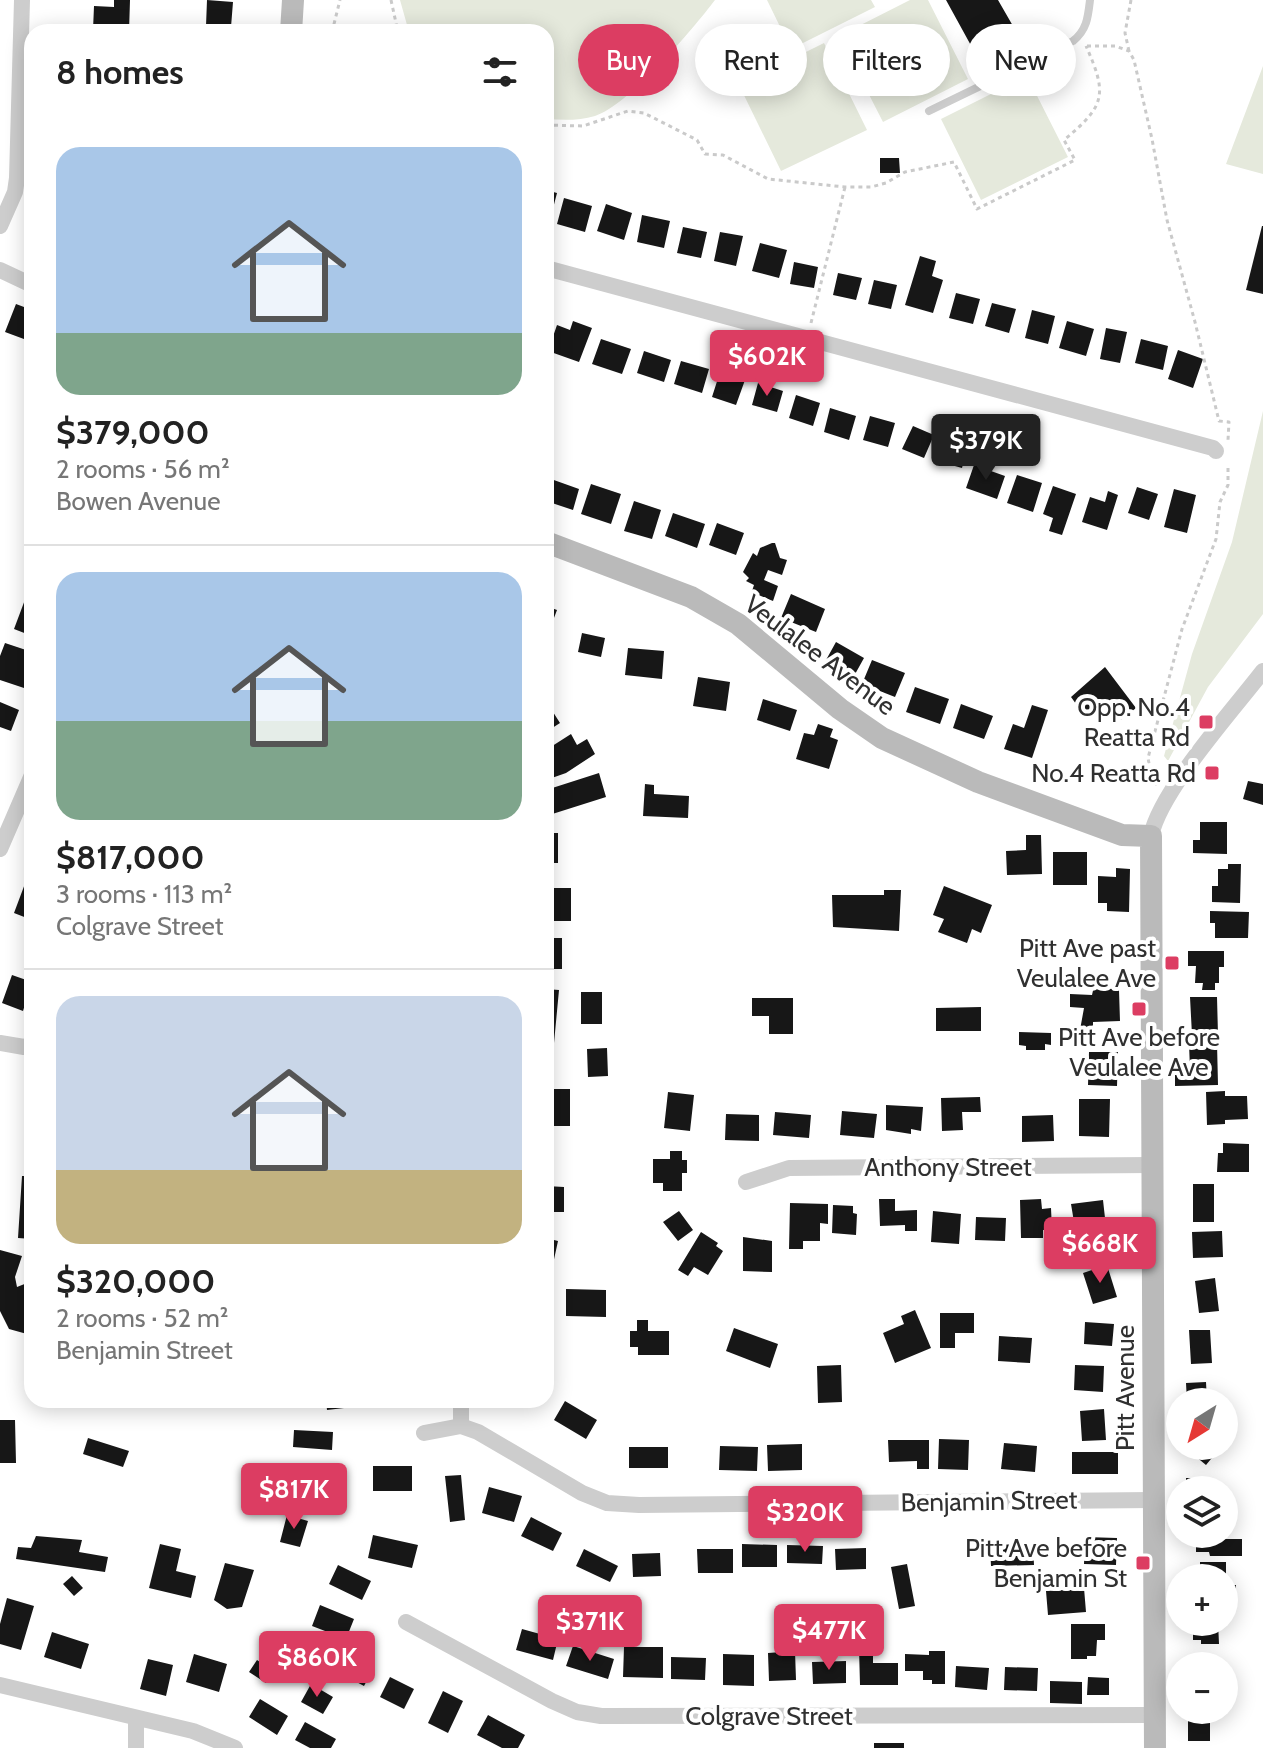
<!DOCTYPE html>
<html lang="en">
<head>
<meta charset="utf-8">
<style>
	body { margin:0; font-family:Cabin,sans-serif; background:#f2f2f2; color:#222; height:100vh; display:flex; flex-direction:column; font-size:30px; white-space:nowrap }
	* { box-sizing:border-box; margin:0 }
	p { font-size:26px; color:#767676 }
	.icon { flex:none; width:44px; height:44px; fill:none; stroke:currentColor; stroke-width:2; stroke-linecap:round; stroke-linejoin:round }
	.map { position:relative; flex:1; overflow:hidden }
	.drawer { position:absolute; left:24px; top:24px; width:530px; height:1384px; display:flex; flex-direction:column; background:#fff; border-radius:24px; box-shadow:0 4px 20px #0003 }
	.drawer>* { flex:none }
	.hud { position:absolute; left:578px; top:24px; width:564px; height:72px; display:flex; gap:16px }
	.needle { width:52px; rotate:217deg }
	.fabs { position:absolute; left:1166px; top:1388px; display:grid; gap:16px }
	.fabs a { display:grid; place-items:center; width:72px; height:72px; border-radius:50%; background:#fff; box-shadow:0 4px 20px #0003; font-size:40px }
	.price { position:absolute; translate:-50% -68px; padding:0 18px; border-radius:8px; background:#dc3d62; color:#fff; font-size:26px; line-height:52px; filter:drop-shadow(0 2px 4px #0008) }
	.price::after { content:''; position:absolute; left:50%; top:48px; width:24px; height:18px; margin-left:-12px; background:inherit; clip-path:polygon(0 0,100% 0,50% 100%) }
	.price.current { background:#222; color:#fff }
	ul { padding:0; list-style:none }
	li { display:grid; align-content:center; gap:16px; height:424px; padding:0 32px }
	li+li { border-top:2px solid #e0e0e0 }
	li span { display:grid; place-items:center; height:248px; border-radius:24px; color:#555 }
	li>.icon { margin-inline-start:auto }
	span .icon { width:144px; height:144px; fill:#fffc; stroke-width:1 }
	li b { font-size:34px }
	h2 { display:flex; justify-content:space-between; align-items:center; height:96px; padding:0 32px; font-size:34px }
	.tag { padding:0 28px; border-radius:36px; background:#fff; box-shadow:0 4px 20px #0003; font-size:28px; line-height:72px }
	.tag.current { background:#dc3d62; color:#fff }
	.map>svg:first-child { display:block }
	.green { fill:#e5e9dc }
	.building { fill:#171717 }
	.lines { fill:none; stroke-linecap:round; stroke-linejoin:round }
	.path { stroke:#cacaca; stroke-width:3; stroke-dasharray:4 4; stroke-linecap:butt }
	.lane { stroke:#cdcdcd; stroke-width:8 }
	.street { stroke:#cdcdcd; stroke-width:16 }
	.secondary { stroke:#bababa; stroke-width:22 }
	.poi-dot { fill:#dc3d62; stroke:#fff; stroke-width:3 }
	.labels { text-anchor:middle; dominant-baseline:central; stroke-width:8; stroke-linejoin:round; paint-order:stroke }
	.street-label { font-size:26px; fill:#303030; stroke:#fff }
	.poi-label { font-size:26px; fill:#303030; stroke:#fff; text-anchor:end }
</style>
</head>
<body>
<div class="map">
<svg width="1263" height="1748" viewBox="0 0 1263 1748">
	<rect width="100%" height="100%" fill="#fff"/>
	<path class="green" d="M400,0H715C693,29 628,106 595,116C579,121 562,120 546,119V32H409Z
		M767,0H871L875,7L791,49Z
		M910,0H928L968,79L883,122L839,36Z
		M824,43L867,130L781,171L739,85Z
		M1263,66V174L1226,164Z
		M1027,76L1068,157L981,200L941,119Z
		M1263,411V614L1208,687L1168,761L1164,756L1192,654L1232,542Z"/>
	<path class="building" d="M114,0H130L129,32L93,30L94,6L114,7Z
		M207,0L233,2L231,27L206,26Z
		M946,0H998L1029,54L996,73L992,67L985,71Z
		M880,158H899L900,173H880Z
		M546,190L557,193L550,220L546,219Z
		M564,198L592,206L585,232L557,224Z
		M606,204L632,213L624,240L597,231Z
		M642,215L670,221L664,248L637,242Z
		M1262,226H1263V294L1246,290Z
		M683,227L707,232L701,258L677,253Z
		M720,232L743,236L736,266L714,261Z
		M760,243L787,250L779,278L752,271Z
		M920,256L936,261L932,276L943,280L933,313L905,305Z
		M794,262L818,267L814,288L790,284Z
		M838,273L862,278L856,300L833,295Z
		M874,280L897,285L891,309L868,304Z
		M956,293L980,299L973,324L949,318Z
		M992,303L1016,309L1009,333L985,326Z
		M16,304L32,310V342L5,332Z
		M1032,310L1055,316L1048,344L1025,338Z
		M573,321L592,328L579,362L548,351L557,325L570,330Z
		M1067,321L1094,329L1086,356L1059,348Z
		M1106,328L1127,332L1120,363L1100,359Z
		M601,339L631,349L622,374L592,364Z
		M1141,339L1168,346L1163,370L1135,363Z
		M1178,350L1203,359L1193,388L1168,379Z
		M644,351L671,360L664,382L637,373Z
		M681,361L709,369L702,393L674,384Z
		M720,372L745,380L736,405L712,397Z
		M758,383L783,391L777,412L752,405Z
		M796,395L820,403L813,426L789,418Z
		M830,408L856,416L849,440L824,432Z
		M870,416L895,423L888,447L863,440Z
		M913,426L934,435L924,458L902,449Z
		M944,438L968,444L962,468L937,461Z
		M974,465L1005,476L997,499L966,488Z
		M1017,475L1042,483L1033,512L1007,503Z
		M551,479L579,489L573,510L546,501Z
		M591,484L621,494L611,524L581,514Z
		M1053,486L1076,494L1062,535L1049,531L1053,518L1043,514Z
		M1137,487L1158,494L1149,520L1128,513Z
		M1174,489L1196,495L1187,533L1164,527Z
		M1108,491L1118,495L1107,530L1082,522L1090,497L1105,502Z
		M634,501L661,510L652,539L624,531Z
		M673,513L705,524L697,548L665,536Z
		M717,523L744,533L736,555L709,545Z
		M772,543H775L780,558L787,560L782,575L768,570L764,580L778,586L773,601L756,594L753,598L750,597L754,585L746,581L749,578L743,572L753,553L757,556L760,548Z
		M791,594L825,609L816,632L781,618Z
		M26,597L32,599V636L14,629Z
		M546,606L557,610L546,639Z
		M582,633L605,638L601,657L578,652Z
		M836,642L864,658L854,676L826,660Z
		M5,643L32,652V664L24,688L0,680V656Z
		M628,648L664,651L662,679L625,675Z
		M872,660L905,673L895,697L862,684Z
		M1105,667L1136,708L1121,720L1109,705L1107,709L1098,708L1099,703L1084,715L1071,697Z
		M698,677L730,682L726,711L693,706Z
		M915,687L949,699L940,724L906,712Z
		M763,699L797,710L790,731L757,720Z
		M546,701L560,723L546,732Z
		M0,702L19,710L11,731L0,727Z
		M961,704L993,716L984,739L953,728Z
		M1032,705L1048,710L1032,758L1004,749L1013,724L1024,728Z
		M818,724L833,729L830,737L838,740L829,769L796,759L804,733L814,735Z
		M571,734L577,745L587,739L595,754L566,773L546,780V750Z
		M599,773L606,797L546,816V790Z
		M1248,781L1263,784V805L1243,799Z
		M645,784L654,785V794L689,796L688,818L643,816Z
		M1200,822H1227V854L1193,853V840H1200Z
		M546,833H558V863H546Z
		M1026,835H1041L1042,874L1007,875L1006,851L1026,850Z
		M1053,852H1087V885H1053Z
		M1228,864H1241L1240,903L1212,902V886H1218V869H1228Z
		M1116,868L1130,869L1129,912L1107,911V903H1098V876L1116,877Z
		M26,881L32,884V920L14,913Z
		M944,886L992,905L981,933L972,929L967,943L938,932L944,919L933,915Z
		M548,888H571V921H548Z
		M884,890H901L899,931L833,927L832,895H884Z
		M1210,911L1249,912L1248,938H1215V923H1210Z
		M546,938H562V969H546Z
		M1188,951H1224V967H1219V983H1215V990H1202L1203,983H1195L1196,966H1188Z
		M12,975L32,982L23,1011L2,1003Z
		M1094,986L1119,990L1120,1021L1093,1022V1031L1080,1030L1084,1008L1070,1007V994L1092,995Z
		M546,989L559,990L554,1043H546Z
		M581,992H602V1024H581Z
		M1190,997H1217L1218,1035H1192Z
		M752,998H793V1034H769V1016H752Z
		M981,1007V1031H936V1008Z
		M1019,1032L1051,1033V1045L1045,1044V1050H1026V1046L1019,1045Z
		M1217,1043L1218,1085L1175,1086V1070L1190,1069L1189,1044Z
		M607,1048L608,1076L588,1077L587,1049Z
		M1089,1052H1118L1117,1086L1088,1085Z
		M546,1054H551V1076H546Z
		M546,1089H570V1126H547Z
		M1225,1091V1096H1247L1248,1119L1225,1120V1124L1207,1125L1206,1092Z
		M668,1092L694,1095L690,1131L664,1128Z
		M980,1097L981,1112H962L963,1130L942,1131L941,1098Z
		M1079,1099H1110L1109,1137L1079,1136Z
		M886,1105L923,1107L921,1131L911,1129V1134L886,1130Z
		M842,1111L877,1114L874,1138L840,1135Z
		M775,1112L811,1115L809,1138L773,1135Z
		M726,1114L759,1115V1141L725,1140Z
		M1053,1115L1054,1141L1022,1142V1116Z
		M1223,1143L1249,1144V1172H1217L1218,1153H1223Z
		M670,1151H682V1160H687V1173H682V1191H663V1183H653V1159H670Z
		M22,1176H32V1239L18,1238Z
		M1193,1184H1214V1222H1193Z
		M546,1186L564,1187V1212H546Z
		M879,1199H895V1211L917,1210V1231H905V1225L880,1226Z
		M1041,1199L1042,1209L1051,1208L1052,1230H1043V1238H1021L1020,1200Z
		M1103,1200L1105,1218L1074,1222L1071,1204Z
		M790,1203L828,1204V1224L820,1223V1241H803V1249H789Z
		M833,1205L853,1206V1213L857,1214L856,1235L832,1233Z
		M679,1211L693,1230L678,1241L663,1222Z
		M933,1211L961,1214L959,1244L931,1242Z
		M976,1217L1006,1218L1005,1241L975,1240Z
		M1222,1231L1223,1257L1193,1258L1192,1232Z
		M701,1232L718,1243L716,1246L723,1251L708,1275L694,1267L688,1276L678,1270Z
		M743,1237L772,1241V1272L743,1271Z
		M546,1238L558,1241L553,1264L546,1262Z
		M0,1250L22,1256L15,1277L17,1287L27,1283L32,1292V1308L25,1311L32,1321V1331L27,1334L9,1329L0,1311Z
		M1107,1265L1117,1297L1093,1304L1083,1273Z
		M1215,1278L1219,1311L1199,1313L1195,1281Z
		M566,1289L606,1290V1317L566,1316Z
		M915,1310L931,1348L895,1363L883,1333L904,1324L901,1316Z
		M940,1313H974V1333H955V1348H940Z
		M637,1320H648V1331H669V1355H638V1347H630V1331H637Z
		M1085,1322L1114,1324L1112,1346L1084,1344Z
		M734,1328L778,1344L770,1368L726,1351Z
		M1189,1330H1210L1212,1363L1191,1364Z
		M999,1336L1032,1338L1030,1363L998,1361Z
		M841,1365L842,1402L818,1403L817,1366Z
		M1075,1365L1104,1366L1103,1392L1074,1390Z
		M1206,1382L1207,1402H1187L1186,1383Z
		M326,1400H377L378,1404L327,1410Z
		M565,1401L597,1420L586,1439L554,1420Z
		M1104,1409L1106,1440L1082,1441L1080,1411Z
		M0,1420H15L16,1463H0Z
		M294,1430L333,1432L332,1450L293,1447Z
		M88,1438L129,1451L123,1467L83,1454Z
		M939,1439L969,1440L968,1470L938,1469Z
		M888,1440H929V1469H917V1461L889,1462Z
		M1004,1443L1037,1446L1035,1472L1001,1469Z
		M802,1444V1470L768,1471L767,1445Z
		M720,1446L758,1447L757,1471L719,1470Z
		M1183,1446H1217L1220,1448L1206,1465Z
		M629,1447H668V1468H629Z
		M1072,1452H1118V1474H1072Z
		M293,1464L332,1474L327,1493L288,1483Z
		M373,1466H412V1491H373Z
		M461,1475L465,1520L450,1522L445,1476Z
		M1186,1478H1211L1212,1490H1186Z
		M489,1487L522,1496L514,1522L482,1513Z
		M287,1515L308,1521L300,1547L280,1542Z
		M531,1517L562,1533L553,1551L521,1536Z
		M1196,1534H1225V1539H1242V1556H1210L1209,1552H1196Z
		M373,1535L418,1545L412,1568L368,1558Z
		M36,1536L82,1540L79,1552L108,1557L105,1572L16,1559L18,1547L31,1548Z
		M1085,1537L1117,1538L1116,1565L1084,1564Z
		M160,1544L181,1549L176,1571L196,1576L191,1598L149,1588Z
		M742,1544L777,1545V1567H742Z
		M1033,1544L1034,1565L991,1566L990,1545Z
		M787,1545L823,1546L822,1564L787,1563Z
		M866,1548V1569L836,1570L835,1549Z
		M584,1549L618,1566L610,1582L576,1566Z
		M697,1549H733V1573H698Z
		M660,1553L661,1576L633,1577L632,1554Z
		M1200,1562H1226V1578H1200Z
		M225,1563L254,1570L242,1607L227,1609L214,1600Z
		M907,1564L915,1606L899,1609L891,1567Z
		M338,1565L371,1581L362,1600L329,1584Z
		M72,1576L83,1588L74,1596L63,1584Z
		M1224,1585H1236L1235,1596H1224Z
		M1084,1588L1086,1612L1048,1615L1046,1591Z
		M7,1598L34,1606L21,1650L0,1644V1624Z
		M320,1605L354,1619L346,1639L312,1626Z
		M1193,1622H1218L1219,1644H1201V1640H1193Z
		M1071,1624H1105V1640H1097L1096,1656H1087V1659H1071Z
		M522,1629L558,1639L553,1660L516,1650Z
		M52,1632L89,1644L81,1669L44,1657Z
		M573,1646L614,1659L608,1679L566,1666Z
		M624,1647H663V1678L623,1677Z
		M859,1648H873V1663H898V1685H860Z
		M795,1651L796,1680L769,1681L768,1653Z
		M929,1651H945V1684H932V1680H923V1671H905V1654L929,1655Z
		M194,1654L227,1664L219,1692L186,1682Z
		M345,1654L373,1669L364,1686L336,1671Z
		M723,1654L754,1655V1686L723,1685Z
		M671,1657L706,1658L705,1680L671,1679Z
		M1197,1658H1212V1666H1197Z
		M148,1659L173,1665L166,1696L140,1689Z
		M257,1660L274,1671L266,1683L249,1672Z
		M846,1661V1683L813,1684L812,1662Z
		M956,1666L989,1668L987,1690L955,1687Z
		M1005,1667L1038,1668L1037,1691L1004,1690Z
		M390,1677L414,1689L404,1709L380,1697Z
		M1088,1677L1109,1678V1695H1087Z
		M1050,1681L1082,1682V1704L1050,1703Z
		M311,1684L333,1697L323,1714L301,1702Z
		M443,1691L463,1701L448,1733L428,1723Z
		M260,1699L288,1716L277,1735L249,1717Z
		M1188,1710H1210V1741H1188Z
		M488,1715L525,1735L518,1748H502L477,1735Z
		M305,1722L336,1739L331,1748H310L295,1740Z
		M874,1743H904V1748H874Z"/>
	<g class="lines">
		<path class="path" d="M391,0L398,32
			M332,32L340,0
			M1087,46H1115L1129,51L1134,60L1152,139L1167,220L1195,322L1219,421L1229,422L1228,440
			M1129,51L1125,33L1131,0
			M546,125L583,126L628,111L644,113L697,140L705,154L723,155L768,179L845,187H871L886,183L905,172L954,162L977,209L1075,160L1064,140C1105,106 1108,95 1086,46
			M811,323L845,187
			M1157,785L1152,780L1148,758L1182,629L1216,539L1220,502L1228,485V464"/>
		<path class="lane" d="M929,111L1073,41C1087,30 1088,17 1090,0"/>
		<path class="street" d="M0,226L15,192L17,178L22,0
			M546,268L1213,448L1216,451
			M0,270L32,285
			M1151,836C1160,791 1233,710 1263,671
			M0,849L32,775
			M0,1043L24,1047L32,1045
			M746,1182L789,1168L1152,1165
			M461,1400V1426L478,1432L582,1493L607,1503L639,1505L1153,1500
			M424,1433L461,1426
			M406,1622L552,1701L577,1712L601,1716L1155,1715
			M0,1685L193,1731L235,1748
			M136,1748V1719"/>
		<path class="secondary" d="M291,32L293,0
			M546,542L691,597L738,624L840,709L882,738L978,782L1122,835L1151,836L1155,1748"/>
	</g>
	<g class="poi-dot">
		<rect x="1198" y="714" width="16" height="16" rx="4"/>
		<rect x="1204" y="765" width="16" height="16" rx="4"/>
		<rect x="1164" y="955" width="16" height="16" rx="4"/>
		<rect x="1131" y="1001" width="16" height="16" rx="4"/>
		<rect x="1135" y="1555" width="16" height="16" rx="4"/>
	</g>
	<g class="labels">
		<g class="street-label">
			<text transform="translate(820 655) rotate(37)">Veulalee Avenue</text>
			<text x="948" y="1167">Anthony Street</text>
			<text transform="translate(1125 1388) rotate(-90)">Pitt Avenue</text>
			<text transform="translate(989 1501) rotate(-1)">Benjamin Street</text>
			<text x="769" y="1716">Colgrave Street</text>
		</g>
		<g class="poi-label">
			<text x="1190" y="707">Opp. No.4<tspan x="1190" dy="30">Reatta Rd</tspan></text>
			<text x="1196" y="773">No.4 Reatta Rd</text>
			<text x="1156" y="948">Pitt Ave past<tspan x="1156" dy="30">Veulalee Ave</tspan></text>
			<text x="1139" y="1037" text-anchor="middle">Pitt Ave before<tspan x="1139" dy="30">Veulalee Ave</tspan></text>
			<text x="1127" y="1548">Pitt Ave before<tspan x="1127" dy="30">Benjamin St</tspan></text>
		</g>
	</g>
</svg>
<div class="fabs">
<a><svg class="needle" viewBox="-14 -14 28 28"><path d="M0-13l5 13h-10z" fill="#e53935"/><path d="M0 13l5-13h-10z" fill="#767676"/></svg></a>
<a><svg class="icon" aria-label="layers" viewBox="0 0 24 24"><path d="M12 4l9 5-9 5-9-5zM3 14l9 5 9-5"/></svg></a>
<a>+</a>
<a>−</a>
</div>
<b class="price" style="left:767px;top:398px">$602K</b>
<b class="price current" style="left:986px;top:482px">$379K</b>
<b class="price" style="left:1100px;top:1285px">$668K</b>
<b class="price" style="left:294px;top:1531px">$817K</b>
<b class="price" style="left:805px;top:1554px">$320K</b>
<b class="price" style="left:590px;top:1663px">$371K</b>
<b class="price" style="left:829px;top:1672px">$477K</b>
<b class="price" style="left:317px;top:1699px">$860K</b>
<div class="hud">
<a class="tag current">Buy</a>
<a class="tag">Rent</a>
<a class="tag">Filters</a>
<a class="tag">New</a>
</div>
<section class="drawer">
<h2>8 homes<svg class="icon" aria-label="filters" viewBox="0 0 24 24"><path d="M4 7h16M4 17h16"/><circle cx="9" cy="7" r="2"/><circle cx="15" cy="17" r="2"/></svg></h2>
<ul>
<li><span style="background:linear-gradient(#a9c7e8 75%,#7fa58c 0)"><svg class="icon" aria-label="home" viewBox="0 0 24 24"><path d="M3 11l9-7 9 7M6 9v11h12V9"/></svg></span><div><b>$379,000</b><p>2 rooms · 56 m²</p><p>Bowen Avenue</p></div></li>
<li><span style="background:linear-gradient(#a9c7e8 60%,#7fa58c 0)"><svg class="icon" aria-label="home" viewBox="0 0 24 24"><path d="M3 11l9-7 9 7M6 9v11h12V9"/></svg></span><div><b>$817,000</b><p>3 rooms · 113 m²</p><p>Colgrave Street</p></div></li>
<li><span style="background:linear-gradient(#c9d6e8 70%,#c2b280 0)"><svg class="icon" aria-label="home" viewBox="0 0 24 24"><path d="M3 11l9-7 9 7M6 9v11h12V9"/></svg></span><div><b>$320,000</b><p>2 rooms · 52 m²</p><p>Benjamin Street</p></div></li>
</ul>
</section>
</div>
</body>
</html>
